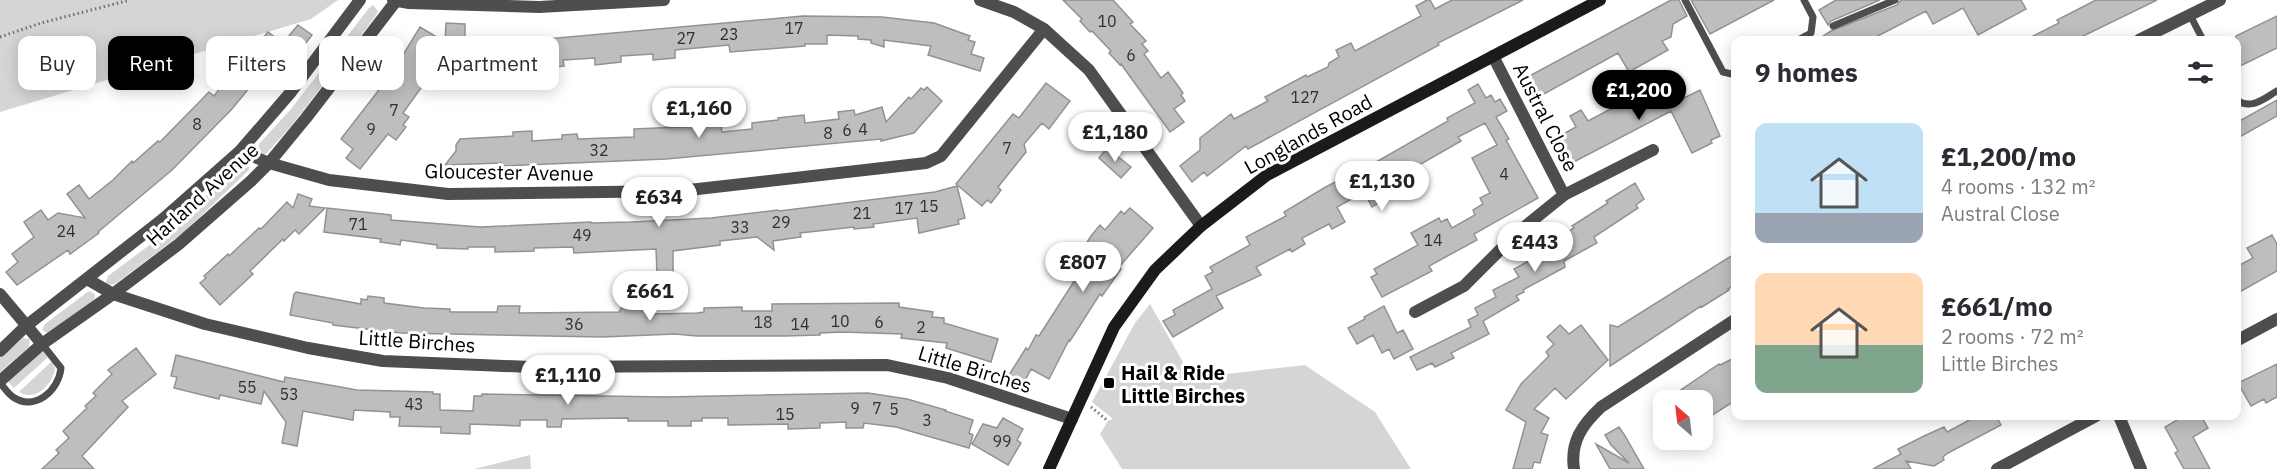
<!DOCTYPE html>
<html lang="en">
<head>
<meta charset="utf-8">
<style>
	body { margin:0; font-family:"IBM Plex Sans",sans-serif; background:#f7f7f7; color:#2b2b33; height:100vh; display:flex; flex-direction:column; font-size:22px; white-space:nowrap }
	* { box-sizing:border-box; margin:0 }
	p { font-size:20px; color:#7c7c81 }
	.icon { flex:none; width:33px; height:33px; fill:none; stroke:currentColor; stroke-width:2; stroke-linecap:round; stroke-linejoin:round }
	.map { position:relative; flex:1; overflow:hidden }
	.drawer { position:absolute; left:1731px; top:36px; width:510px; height:384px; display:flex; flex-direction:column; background:#fff; border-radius:12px; box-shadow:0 3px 15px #0003 }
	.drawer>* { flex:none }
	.top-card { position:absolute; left:18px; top:36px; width:570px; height:54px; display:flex; gap:12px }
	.needle { width:39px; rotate:332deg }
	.buttons { position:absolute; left:1653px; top:390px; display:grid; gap:12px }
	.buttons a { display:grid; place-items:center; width:60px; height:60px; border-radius:12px; background:#fff; box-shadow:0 3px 15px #0003; font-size:30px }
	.price { position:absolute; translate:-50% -51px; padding:0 14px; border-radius:21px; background:#fff; color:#222; font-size:20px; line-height:39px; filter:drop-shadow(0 2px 3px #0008) }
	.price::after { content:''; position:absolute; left:50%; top:36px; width:18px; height:14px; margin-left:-9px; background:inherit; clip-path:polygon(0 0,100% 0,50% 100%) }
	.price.active { background:#000; color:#fff }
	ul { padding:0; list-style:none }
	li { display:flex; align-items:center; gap:18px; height:150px; padding:0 24px }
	li span { display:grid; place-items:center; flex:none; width:168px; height:120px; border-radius:12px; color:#555 }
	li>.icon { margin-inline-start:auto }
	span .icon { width:72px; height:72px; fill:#fffc; stroke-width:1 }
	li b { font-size:26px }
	h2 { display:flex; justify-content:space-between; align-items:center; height:72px; padding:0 24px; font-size:26px }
	.chip { padding:0 21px; border-radius:12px; background:#fff; box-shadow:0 3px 15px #0003; font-size:21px; line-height:54px }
	.chip.active { background:#000; color:#fff }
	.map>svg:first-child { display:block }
	.green { fill:#d5d5d5 }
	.building { fill:#bebebe; stroke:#929292; stroke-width:1.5 }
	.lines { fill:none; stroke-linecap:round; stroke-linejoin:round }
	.path { stroke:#707070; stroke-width:3; stroke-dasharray:1.5 3; stroke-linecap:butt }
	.lane { stroke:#4e4e4e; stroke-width:7 }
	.street { stroke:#4e4e4e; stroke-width:12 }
	.secondary { stroke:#1b1b1b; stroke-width:12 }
	.poi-dot { fill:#000; stroke:#fff; stroke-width:2 }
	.labels { text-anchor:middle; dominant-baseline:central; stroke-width:6; stroke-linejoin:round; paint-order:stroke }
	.number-label { font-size:16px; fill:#303030 }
	.street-label { font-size:20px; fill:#000; stroke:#fff }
	.poi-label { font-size:20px; font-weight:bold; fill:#000; stroke:#fff; text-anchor:start }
</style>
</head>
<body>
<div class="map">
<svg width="2277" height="469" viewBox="0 0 2277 469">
	<rect width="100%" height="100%" fill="#fff"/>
	<path class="green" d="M0,0H338L311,19L0,112Z
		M373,5L378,11L375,17L292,125L267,153L264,155L258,151L259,144L291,109L369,8Z
		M247,162L249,165V170L184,232L115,284L107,285L106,282L108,276L163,235L242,163Z
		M89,291L95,294L94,300L48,333L42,330L45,324Z
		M1150,304L1192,378L1305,365L1375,412L1411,469H1122L1100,434L1108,421L1113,419L1092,402L1135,323Z
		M23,338L30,339L29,347L0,372V358Z
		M43,351L48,357L14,388L8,382Z
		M52,361L55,369C52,385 35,402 19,392Z
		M530,455L531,469H474Z"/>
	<path class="building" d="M1063,0H1113L1133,22L1130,24L1146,41L1142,44L1148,51L1144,54L1161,78L1168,72L1183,93L1181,95L1185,101L1174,109L1184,122L1170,132L1121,64L1120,65L1109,53L1111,51L1092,31L1090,32L1080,21L1082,19Z
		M1427,0H1430L1435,9L1452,0H1523L1438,43L1439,45L1248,149L1246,146L1207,176L1204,172L1192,182L1180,166L1200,150V138L1231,114L1234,119L1268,101L1265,97L1306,75L1307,77L1328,67L1329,63L1339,57L1336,50L1351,43L1355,51L1421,16L1416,6Z
		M1671,0H1679L1687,16L1673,24L1671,37L1662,41L1668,50L1629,72L1618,53L1533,100L1522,80Z
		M1691,0H1774L1710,34Z
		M1836,0H1880L1831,21L1828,25L1819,10Z
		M1901,0H2021L2026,9L1978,35L1963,8L1933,24L1926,11L1870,40H1817L1831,31L1897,5Z
		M2096,0H2157L2075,40H2025L2059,23L2057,20Z
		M803,16L882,17L934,23L970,36L968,40L975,42L971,54L984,58L980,71L928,55L931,46L884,40V47L871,43V40L858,39V36L827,35V44H805V46L730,52L729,45L675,50V58L653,60V54L621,56V62L595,65V58L563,60L564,66L541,68L540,62H514V72L494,71V69L440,58L423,85L403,113L409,117L403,125L406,127L396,140L388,134L360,169L346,158L353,149L341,139L392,73L420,27L445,42L446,23L465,24V40L491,44V40L506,41V38H524V41Z
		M2277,16V48L2236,68V36Z
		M298,25L312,35L292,61L280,51L231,110L172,170L98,232L99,233L70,254L68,250L17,285L6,272L18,262L12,254L34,237L24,222L41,210L48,220L58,213L85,218L67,194L79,185L89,199L113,180L132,161L133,163L158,141L160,142L209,92L214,96L251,48L253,50L268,32L283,43Z
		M1638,78L1646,92L1671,79L1678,101L1700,90L1720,136L1711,140L1712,143L1692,153L1671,111L1570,164L1567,158L1561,161L1554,147L1559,144L1556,138L1576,127L1570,116L1581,110L1588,121L1634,97L1627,84Z
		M1046,83L1070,101L1049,129L1042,123L1024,144L1026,152L998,187L1001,190L991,203L987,200L982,206L956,184L1013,114L1019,118Z
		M1478,84L1486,98L1491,95L1495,102L1500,99L1507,111L1496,117L1509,139L1506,140L1538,198L1474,234L1477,240L1429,266L1432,271L1382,297L1371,277L1377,274L1374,269L1418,245L1411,233L1439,218L1441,222L1447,219L1452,228L1475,215L1473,210L1483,204L1480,198L1490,193L1472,158L1497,145L1485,123L1458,137L1461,141L1393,180L1396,186L1388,191L1390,196L1372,207L1364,192L1337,207L1345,222L1332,229L1329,224L1302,238L1305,244L1292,252L1290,249L1256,267L1261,275L1216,296L1223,308L1173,337L1163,321L1175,315L1173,310L1212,289L1205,276L1213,272L1210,267L1250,245L1246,237L1286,216L1284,212L1324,188L1356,171L1357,173L1448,121L1447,118L1475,103L1468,90Z
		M927,87L942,101L914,133L881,141V139L666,159L501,166V163L445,165L456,151V145L460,139L513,136V132L532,131V141L562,139V135L577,134L578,139L634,137V129L703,126H721L722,132L752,129V123L778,120V118L804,115L805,123L839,119L838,112L854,110L855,115L882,107L886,122L909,97L911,99L921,88L924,90Z
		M2277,100V116L2236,139V123Z
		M1107,148L1131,167L1121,178L1099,158Z
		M1635,183L1644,199L1636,205L1638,208L1594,237L1597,243L1564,261L1565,267L1523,290L1524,292L1516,296L1519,300L1483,321L1489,334L1451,353L1454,358L1435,367L1432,363L1417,370L1410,357L1471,327L1468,320L1478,315L1475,308L1496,297L1493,290L1519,277L1514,269L1544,253L1542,249L1574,228L1572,226L1608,203L1606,201Z
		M957,186L965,218L958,220L959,224L919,233L917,218L873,224L874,227L854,229V227L800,233L801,237L773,241L774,250L757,237L720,241V245L673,251V275H657L656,249L574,253L573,247L534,248V251L495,252V247H468V249L437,248V245L401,240L400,245L387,243L380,242L381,239L324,232L327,208L391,215V220L480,227L591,222V223L631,222L711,218L778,210L779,211L935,192Z
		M298,194L312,199L309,206L325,208L299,234L295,230L284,241L283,239L250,271L253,274L220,305L200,283L206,278L204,276L228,254L229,256L259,228L261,229L287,202L293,208Z
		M1130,208L1153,228L1119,267L1121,269L1102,296L1100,294L1070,341L1069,340L1049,379L1031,369L1022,386L1007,378L1026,348L1028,350L1036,335L1039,336L1091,255L1088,253L1091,248L1086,244L1091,236L1100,225L1105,230L1121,211L1124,214Z
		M2272,235L2277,244V271L2236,294V267L2253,258L2247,248Z
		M1736,253V284L1728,289L1729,290L1702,307L1701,306L1610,366V325L1618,327Z
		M296,292L361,304V299L367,300L368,296L384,298V303L424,308L450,309V312H497L498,306H520L519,313L619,312L623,305H639V302H653V314L697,313L704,312V308L742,307V311H772V304L899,303V307L933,312L932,317L944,318V323L998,339L991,362L946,348L947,343L901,338L902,334L842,332L820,333V335L784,336H697L675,334L602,337L400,333L333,325V323L290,315L294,294Z
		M1384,306L1397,333L1403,330L1413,349L1394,359L1389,349L1382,353L1373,335L1357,344L1348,328L1365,319L1364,317Z
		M1560,325L1569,334L1581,325L1608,360L1566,399L1555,388L1534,409L1549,418L1541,433L1548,435L1540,463L1534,462L1532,469H1513L1526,422L1506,410L1521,384L1549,356L1546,352L1554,344L1547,337Z
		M136,348L156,374L122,401L128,407L82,456L94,469H42L59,453L56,450L69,438L63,431L87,408L85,406L96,396L93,393L112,374L108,370Z
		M176,355L284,382L285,377L357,390L433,392V394H440V410L473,411L474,396H482V394L666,397L868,393L907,399L946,410L945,411L973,420L969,433L973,435L969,448L896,427L864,423L863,428H846V422L820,423V428L788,429V424L728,425V418H702V421H691V426H668V421H628V418L562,419L561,427H547V420H520V426L470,424V434L441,433V427L399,426L400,417H390V412L354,410L353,420L303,411L297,446L282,443L286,422L264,391L261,404L220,395L219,399L174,388L177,377L171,376Z
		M1736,357V400L1711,416L1709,412L1702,416V400H1666L1719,364L1720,365Z
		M2277,364V397L2266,403L2264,399L2251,406L2238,383Z
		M1977,416H1996L2001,425L1948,453L1943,457L1944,460L1934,466L1906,461L1911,469H1873L1901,454L1898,449L1924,436L1944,427L1947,432Z
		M2184,416H2201L2208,428L2193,437L2210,469H2184L2175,453L2178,451L2165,427Z
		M1003,418L1023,429L1017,440L1021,443L1008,465L972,444L983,424L997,428Z
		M1619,427L1625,436L1644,469H1610L1596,444L1629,463L1611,445L1605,435Z"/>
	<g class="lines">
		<path class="path" d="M0,37L41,23L130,0
			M1091,407L1108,421"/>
		<path class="lane" d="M1685,0L1723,72L1736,75
			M2190,15L2203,40
			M1833,26L1895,0
			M1798,40L1811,33L1813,17L1804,0
			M2236,100C2252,110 2263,99 2277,91
			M0,383C4,387 8,394 13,397C35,412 59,390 61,368L42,344"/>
		<path class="street" d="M393,0L409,3L539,7L664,0
			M980,0L1014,12L1044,29L1089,70L1201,226
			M2139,40L2220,0
			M240,151L269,163L329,180L448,194L680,191L926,163L941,156L1044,29
			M1564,195L1653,150
			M87,279L113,294L205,324L308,348L383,361L530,367L887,365L948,378L1072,419
			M0,294L42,344
			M1415,312L1464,286L1517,233L1564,195L1493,56
			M2236,341L2277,319
			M0,351L26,326L163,219L240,151L291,92L360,0
			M0,381L42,344L113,294L179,244L251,181L269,163L306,118L396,1
			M2119,416L2141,469
			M1574,469C1570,442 1582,425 1601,407L1736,319
			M1997,469L2096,416"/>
		<path class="secondary" d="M1049,469L1114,327L1155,270L1201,226L1267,175L1600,0"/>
	</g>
	<rect class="poi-dot" x="1103" y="377" width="12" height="12" rx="3"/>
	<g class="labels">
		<g class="number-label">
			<text x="1107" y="21">10</text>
			<text x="794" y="28">17</text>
			<text x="729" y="34">23</text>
			<text x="686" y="38">27</text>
			<text x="1131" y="55">6</text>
			<text x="1305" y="97">127</text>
			<text x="394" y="110">7</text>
			<text x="197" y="124">8</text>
			<text x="371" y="129">9</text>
			<text x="863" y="129">4</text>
			<text x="847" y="130">6</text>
			<text x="828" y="133">8</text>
			<text x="1007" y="148">7</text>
			<text x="599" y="150">32</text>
			<text x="1504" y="174">4</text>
			<text x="929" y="206">15</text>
			<text x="904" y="208">17</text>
			<text x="862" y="213">21</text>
			<text x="781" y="222">29</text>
			<text x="358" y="224">71</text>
			<text x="740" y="227">33</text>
			<text x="66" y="231">24</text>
			<text x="582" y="235">49</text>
			<text x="1433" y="240">14</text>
			<text x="840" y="321">10</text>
			<text x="763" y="322">18</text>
			<text x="879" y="322">6</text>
			<text x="574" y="324">36</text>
			<text x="800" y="324">14</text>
			<text x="921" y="327">2</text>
			<text x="247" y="387">55</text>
			<text x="289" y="394">53</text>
			<text x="414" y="404">43</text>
			<text x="855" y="408">9</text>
			<text x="877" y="408">7</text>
			<text x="894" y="409">5</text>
			<text x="785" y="414">15</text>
			<text x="927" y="420">3</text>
			<text x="1002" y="441">99</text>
		</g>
		<g class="street-label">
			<text transform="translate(1546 117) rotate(63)">Austral Close</text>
			<text transform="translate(1308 134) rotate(-29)">Longlands Road</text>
			<text transform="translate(509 172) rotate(1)">Gloucester Avenue</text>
			<text transform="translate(202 194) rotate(-42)">Harland Avenue</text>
			<text transform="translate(417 341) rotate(4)">Little Birches</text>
			<text transform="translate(975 369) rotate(17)">Little Birches</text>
		</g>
		<g class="poi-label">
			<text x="1121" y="372">Hail &amp; Ride<tspan x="1121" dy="23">Little Birches</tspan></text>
		</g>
	</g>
</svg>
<div class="buttons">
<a><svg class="needle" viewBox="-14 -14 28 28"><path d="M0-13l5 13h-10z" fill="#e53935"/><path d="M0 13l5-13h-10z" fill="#7c7c81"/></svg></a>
</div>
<b class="price active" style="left:1639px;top:121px">£1,200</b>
<b class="price" style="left:699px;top:139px">£1,160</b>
<b class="price" style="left:1115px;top:163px">£1,180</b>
<b class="price" style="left:1382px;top:212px">£1,130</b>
<b class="price" style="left:659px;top:228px">£634</b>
<b class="price" style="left:1535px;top:273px">£443</b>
<b class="price" style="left:1083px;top:293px">£807</b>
<b class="price" style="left:650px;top:322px">£661</b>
<b class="price" style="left:568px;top:406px">£1,110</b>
<div class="top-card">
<a class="chip">Buy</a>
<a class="chip active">Rent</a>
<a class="chip">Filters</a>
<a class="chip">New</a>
<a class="chip">Apartment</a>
</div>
<section class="drawer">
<h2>9 homes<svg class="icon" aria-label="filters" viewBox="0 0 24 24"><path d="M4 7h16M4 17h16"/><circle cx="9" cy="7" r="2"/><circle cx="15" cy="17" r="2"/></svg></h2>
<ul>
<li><span style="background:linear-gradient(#bfe0f5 75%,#9aa5b1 0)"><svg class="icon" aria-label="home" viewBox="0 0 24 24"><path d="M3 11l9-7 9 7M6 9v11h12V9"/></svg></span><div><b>£1,200/mo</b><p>4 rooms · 132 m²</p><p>Austral Close</p></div></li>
<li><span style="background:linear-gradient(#ffd9b3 60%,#7fa58c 0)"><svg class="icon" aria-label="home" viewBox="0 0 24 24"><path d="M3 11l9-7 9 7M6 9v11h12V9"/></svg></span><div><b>£661/mo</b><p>2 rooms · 72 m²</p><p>Little Birches</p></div></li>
</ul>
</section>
</div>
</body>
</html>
